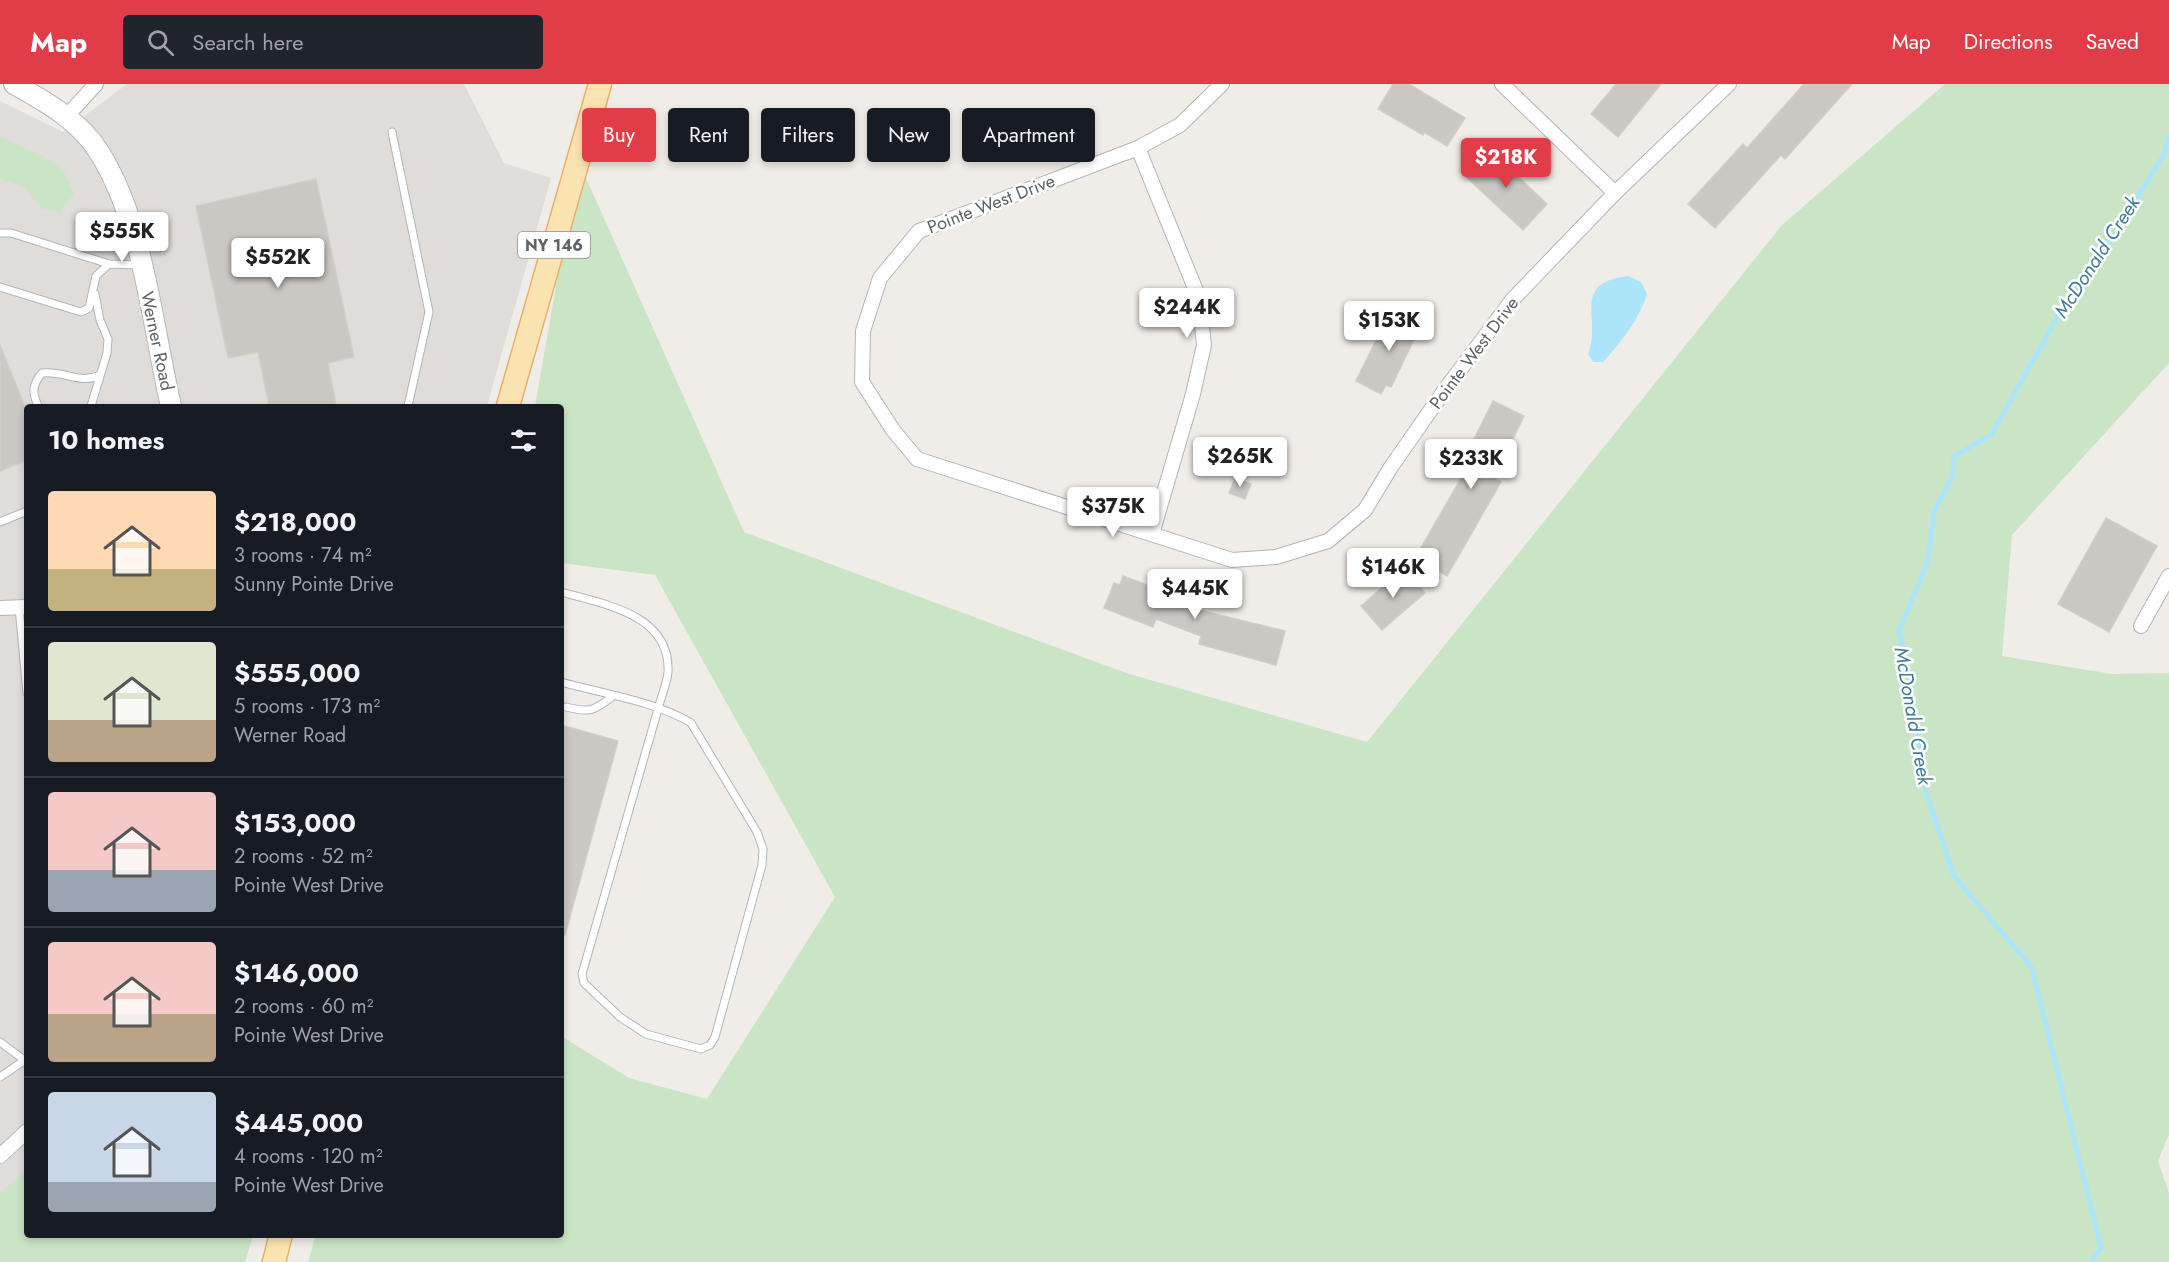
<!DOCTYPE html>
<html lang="en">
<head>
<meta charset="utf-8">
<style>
	body { margin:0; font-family:Jost,sans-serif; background:#20242c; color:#f1f3f6; height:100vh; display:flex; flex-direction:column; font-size:22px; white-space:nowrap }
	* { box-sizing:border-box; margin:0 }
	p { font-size:20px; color:#9ea1a6 }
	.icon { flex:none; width:33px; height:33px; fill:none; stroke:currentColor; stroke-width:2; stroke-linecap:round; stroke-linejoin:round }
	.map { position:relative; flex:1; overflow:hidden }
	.drawer { position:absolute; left:24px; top:320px; width:540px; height:834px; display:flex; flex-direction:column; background:#171b24; border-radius:6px; box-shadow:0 3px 9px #0003 }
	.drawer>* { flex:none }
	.hud { position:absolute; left:582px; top:24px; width:570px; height:54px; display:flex; gap:12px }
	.price { position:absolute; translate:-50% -51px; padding:0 14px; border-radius:6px; background:#fff; color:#222; font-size:20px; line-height:39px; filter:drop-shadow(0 2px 3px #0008) }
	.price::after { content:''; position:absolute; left:50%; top:36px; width:18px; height:14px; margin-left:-9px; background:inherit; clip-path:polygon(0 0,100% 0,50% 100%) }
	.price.current { background:#e03d48; color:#fff }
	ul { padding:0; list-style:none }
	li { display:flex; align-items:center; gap:18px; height:150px; padding:0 24px }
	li+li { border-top:2px solid #363941 }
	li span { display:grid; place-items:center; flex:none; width:168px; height:120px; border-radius:6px; color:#555 }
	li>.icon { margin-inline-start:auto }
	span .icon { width:72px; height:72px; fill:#fffc; stroke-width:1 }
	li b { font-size:26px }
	h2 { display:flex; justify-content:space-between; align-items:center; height:72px; padding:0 24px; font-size:26px }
	.tag { padding:0 21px; border-radius:6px; background:#171b24; box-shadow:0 3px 9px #0003; font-size:21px; line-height:54px }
	.tag.current { background:#e03d48; color:#fff }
	header { display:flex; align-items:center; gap:36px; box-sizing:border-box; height:84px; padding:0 30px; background:#e03d48; color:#fff }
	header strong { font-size:28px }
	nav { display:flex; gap:33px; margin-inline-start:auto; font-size:21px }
	.search { width:420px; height:54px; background:#20242c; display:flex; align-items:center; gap:15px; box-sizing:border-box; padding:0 21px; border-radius:6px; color:#9ea1a6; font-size:22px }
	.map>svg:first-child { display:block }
	.industrial { fill:#dfdcd9 }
	.green { fill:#cae5c5 }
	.water { fill:#ace4fa }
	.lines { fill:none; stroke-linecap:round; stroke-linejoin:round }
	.stream { stroke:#ace4fa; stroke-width:5 }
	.building { fill:#cbc7c3; stroke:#d4cdc6; stroke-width:1.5 }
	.lane-casing { stroke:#b2b5b8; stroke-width:9 }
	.street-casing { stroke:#b2b5b8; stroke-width:16 }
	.secondary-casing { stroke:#b3b7bb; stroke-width:22 }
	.primary-casing { stroke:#eab166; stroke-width:25 }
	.lane { stroke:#fff; stroke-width:7 }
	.street { stroke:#fff; stroke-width:14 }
	.secondary { stroke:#fff; stroke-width:20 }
	.primary { stroke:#fbe4b1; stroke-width:22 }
	.labels { text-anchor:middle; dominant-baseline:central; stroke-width:5; stroke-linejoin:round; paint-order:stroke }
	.shield { fill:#fff; stroke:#8e9294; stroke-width:1.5 }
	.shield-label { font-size:16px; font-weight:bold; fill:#5e6366 }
	.street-label { font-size:18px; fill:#5e6366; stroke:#fff }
	.water-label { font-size:20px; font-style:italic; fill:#437b9b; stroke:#fff }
</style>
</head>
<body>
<header>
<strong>Map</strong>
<div class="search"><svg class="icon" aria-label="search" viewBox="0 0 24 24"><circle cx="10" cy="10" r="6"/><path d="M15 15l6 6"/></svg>Search here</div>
<nav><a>Map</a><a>Directions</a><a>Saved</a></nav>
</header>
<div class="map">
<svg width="2169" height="1178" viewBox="0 0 2169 1178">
	<rect width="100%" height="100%" fill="#f0ece7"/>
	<path class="industrial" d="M127,0H464L504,79L551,94L487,322H27V1150L253,1151L245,1178H0V17L63,48Z"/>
	<path class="green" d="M1945,0H2169V279L2012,451L2002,572L2112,590L2169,589V1050L2158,1077L2169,1109V1178H308L316,1151L561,1150V952L629,994L707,1015L835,813L655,491L561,479V322H535L578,76L744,448L1126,589L1367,658L1782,141Z
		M0,53L39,70L63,86L74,110L60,129L40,124L24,102L0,94Z
		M27,1085V1150L253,1151L245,1178H0V1109Z"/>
	<path class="water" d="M1628,192L1641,198L1647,210C1639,236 1621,258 1603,278H1593L1588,270C1603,235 1569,199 1628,192Z"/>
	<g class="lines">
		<path class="stream" d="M2091,1178L2101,1164L2032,884L1954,792L1925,705L1912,608L1899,547L1928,477L1934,428L1953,391L1954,372L1991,351L2066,218L2117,147L2165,68L2169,52"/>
	</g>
	<path class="building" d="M1393,0H1409L1465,34L1447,62L1424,48L1423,51L1378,25Z
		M1616,0H1661L1618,53L1591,30Z
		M1804,0H1852L1785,75L1781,71L1715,144L1688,120L1743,60L1747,64Z
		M1489,65L1547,120L1523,146L1464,91Z
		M316,95L354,273L328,279L336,321L269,322L258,268L228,274L196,122Z
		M1391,226L1421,241L1391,303L1386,301L1381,310L1356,297Z
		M0,261L27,328V376L0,387Z
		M1493,317L1524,332L1494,394L1501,398L1447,492L1415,474L1463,391L1457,389Z
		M1235,394L1251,400L1245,415L1229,409Z
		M2106,434L2157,462L2109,548L2058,520Z
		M1404,484L1425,509L1382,546L1361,522Z
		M1123,492L1163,507L1164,502L1194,513L1190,524L1285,547L1276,581L1199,560L1201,552L1156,535L1153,543L1104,524L1114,499L1120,501Z
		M561,641L618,657L565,851H561Z"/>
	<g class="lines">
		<g class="lane-casing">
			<path id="lane" d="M392,48L429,228L408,322
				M0,149H11L109,180L139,181
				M0,203L81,228L89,224L96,192L109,180
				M38,322C32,308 32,301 42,289C64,286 79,301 100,291
				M91,322L107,269L108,255L100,236L95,210
				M0,438L27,427
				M561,508C603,520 671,530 668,588C667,600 661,613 658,625L582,890L584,899L620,933L646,950L701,965L710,961L715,953L762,781L763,765L757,748L691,639C658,618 600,609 561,598
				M19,523L27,609
				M566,623C590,629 594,627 613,612
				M0,958L27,978
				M0,993L25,976"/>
		</g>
		<g class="street-casing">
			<path id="street" d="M1222,0L1180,41L1138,64L919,147L880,194L863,247L862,298L893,346L917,375L1232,476L1276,473L1328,457L1365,426L1391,383L1444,307L1513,215L1615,109L1729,0
				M1502,0L1615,109
				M66,33L96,0
				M1138,64L1199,214L1204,261L1193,310L1152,450
				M0,524L27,523
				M2141,542L2169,492
				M0,1072L27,1047"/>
		</g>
		<g class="secondary-casing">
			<path id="secondary" d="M14,0C45,17 80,37 99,68C144,139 152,241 171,322"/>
		</g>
		<g class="primary-casing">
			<path id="primary" d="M508,322L600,0
				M274,1178L281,1150"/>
		</g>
		<use href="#lane" class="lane"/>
		<use href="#street" class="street"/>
		<use href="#secondary" class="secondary"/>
		<use href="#primary" class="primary"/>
	</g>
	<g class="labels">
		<rect class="shield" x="518" y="148" width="72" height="26" rx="4.5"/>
		<g class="shield-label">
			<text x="554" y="161">NY 146</text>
		</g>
		<g class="street-label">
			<text transform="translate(991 120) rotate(-21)">Pointe West Drive</text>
			<text transform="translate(157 257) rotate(78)">Werner Road</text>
			<text transform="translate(1474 269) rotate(-53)">Pointe West Drive</text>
		</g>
		<g class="water-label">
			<text transform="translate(2097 173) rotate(-57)">McDonald Creek</text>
			<text transform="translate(1913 632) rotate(80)">McDonald Creek</text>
		</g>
	</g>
</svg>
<b class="price current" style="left:1506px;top:105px">$218K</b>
<b class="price" style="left:122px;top:179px">$555K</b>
<b class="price" style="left:278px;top:205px">$552K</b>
<b class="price" style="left:1187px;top:255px">$244K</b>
<b class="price" style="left:1389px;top:268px">$153K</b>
<b class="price" style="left:1240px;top:404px">$265K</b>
<b class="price" style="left:1471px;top:406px">$233K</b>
<b class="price" style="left:1113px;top:454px">$375K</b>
<b class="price" style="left:1393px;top:515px">$146K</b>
<b class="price" style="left:1195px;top:536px">$445K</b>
<div class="hud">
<a class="tag current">Buy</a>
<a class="tag">Rent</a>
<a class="tag">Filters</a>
<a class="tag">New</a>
<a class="tag">Apartment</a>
</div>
<section class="drawer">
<h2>10 homes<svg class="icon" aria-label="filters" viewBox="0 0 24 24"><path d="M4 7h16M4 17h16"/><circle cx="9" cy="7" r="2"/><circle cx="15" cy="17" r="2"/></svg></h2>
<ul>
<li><span style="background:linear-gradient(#ffd9b3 65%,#c2b280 0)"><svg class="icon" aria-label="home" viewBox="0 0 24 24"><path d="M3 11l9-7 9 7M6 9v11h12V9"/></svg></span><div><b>$218,000</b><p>3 rooms · 74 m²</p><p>Sunny Pointe Drive</p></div></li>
<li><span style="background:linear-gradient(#dfe7d0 65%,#b9a48a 0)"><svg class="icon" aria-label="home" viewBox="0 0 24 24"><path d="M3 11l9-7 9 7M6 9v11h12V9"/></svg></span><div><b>$555,000</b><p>5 rooms · 173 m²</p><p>Werner Road</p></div></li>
<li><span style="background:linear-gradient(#f6c9c9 65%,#9aa5b1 0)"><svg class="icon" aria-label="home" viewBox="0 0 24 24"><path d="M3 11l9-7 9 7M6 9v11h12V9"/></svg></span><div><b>$153,000</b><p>2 rooms · 52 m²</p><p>Pointe West Drive</p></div></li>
<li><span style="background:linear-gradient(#f6c9c9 60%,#b9a48a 0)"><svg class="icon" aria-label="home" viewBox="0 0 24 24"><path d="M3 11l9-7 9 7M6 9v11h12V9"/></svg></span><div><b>$146,000</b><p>2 rooms · 60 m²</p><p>Pointe West Drive</p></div></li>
<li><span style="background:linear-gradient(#c9d6e8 75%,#9aa5b1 0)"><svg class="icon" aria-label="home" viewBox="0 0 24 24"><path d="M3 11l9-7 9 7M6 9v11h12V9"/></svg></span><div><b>$445,000</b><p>4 rooms · 120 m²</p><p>Pointe West Drive</p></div></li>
</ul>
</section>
</div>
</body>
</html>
